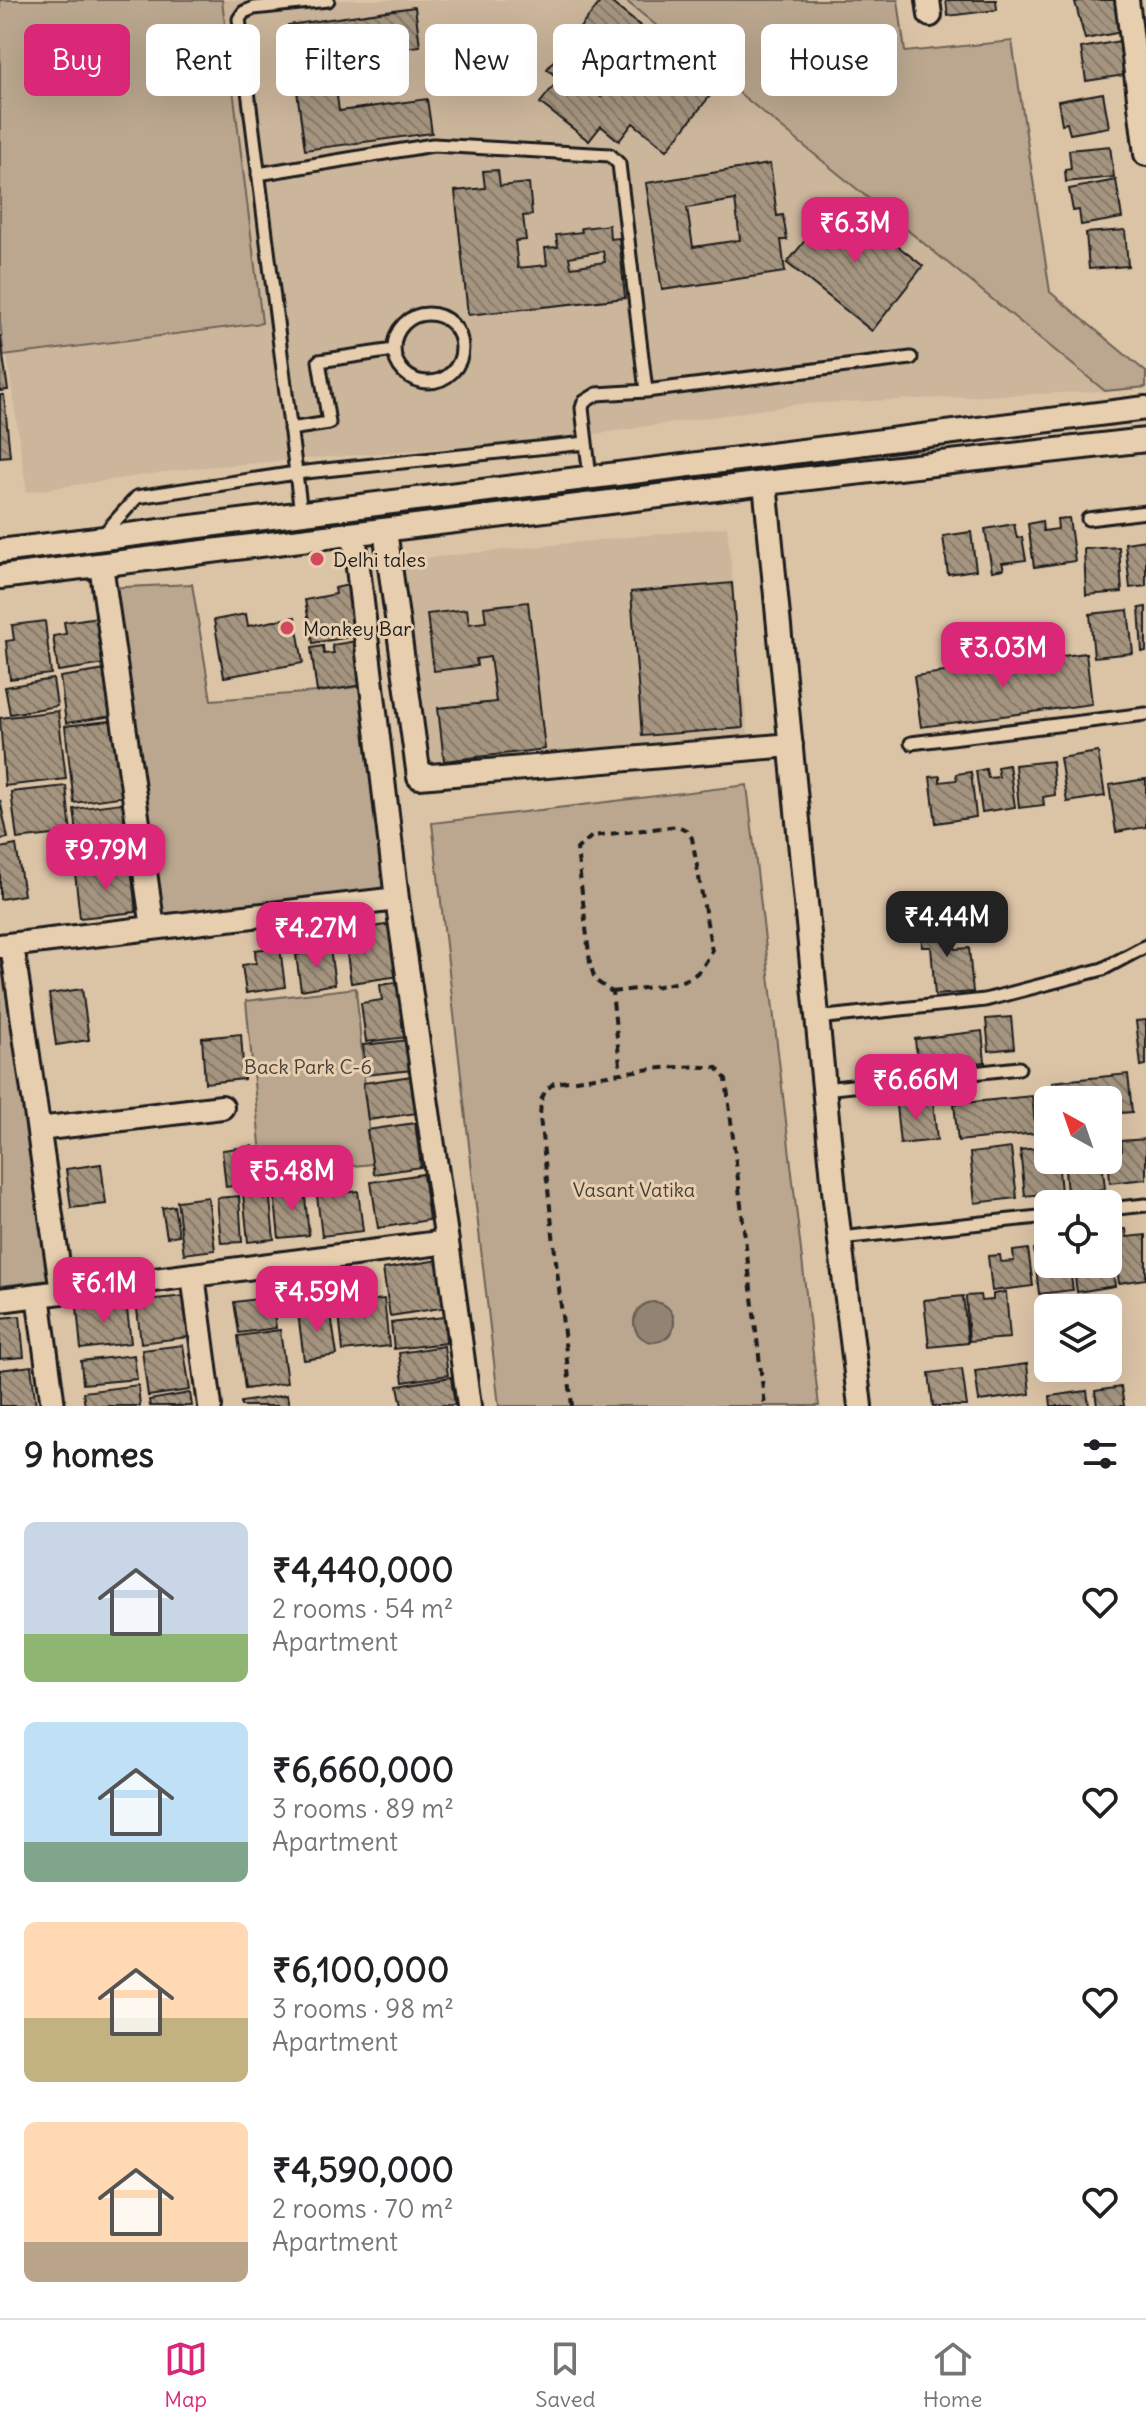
<!DOCTYPE html>
<html lang="en">
<head>
<meta charset="utf-8">
<style>
	body { margin:0; font-family:Delius,sans-serif; background:#f2f2f2; color:#202124; height:100vh; display:flex; flex-direction:column; font-size:30px; white-space:nowrap }
	* { box-sizing:border-box; margin:0 }
	p { font-size:26px; color:#757577 }
	.icon { flex:none; width:44px; height:44px; fill:none; stroke:currentColor; stroke-width:2; stroke-linecap:round; stroke-linejoin:round }
	.map { position:relative; height:1406px; overflow:hidden }
	.panel { display:flex; flex-direction:column; background:#fff; flex:1 }
	.panel>* { flex:none }
	.hud { position:absolute; left:24px; top:24px; width:1098px; height:72px; display:flex; gap:16px }
	.needle { width:52px; rotate:320deg }
	.buttons { position:absolute; left:1034px; top:1086px; display:grid; gap:16px }
	.buttons a { display:grid; place-items:center; width:88px; height:88px; border-radius:12px; background:#fff; box-shadow:0 8px 32px #0002; font-size:40px }
	.price { position:absolute; translate:-50% -68px; padding:0 18px; border-radius:16px; background:#db2777; color:#fff; font-size:26px; line-height:52px; filter:drop-shadow(0 2px 4px #0008) }
	.price::after { content:''; position:absolute; left:50%; top:48px; width:24px; height:18px; margin-left:-12px; background:inherit; clip-path:polygon(0 0,100% 0,50% 100%) }
	.price.on { background:#222; color:#fff }
	ul { padding:0; list-style:none }
	li { display:flex; align-items:center; gap:24px; height:200px; padding:0 24px }
	li span { display:grid; place-items:center; flex:none; width:224px; height:160px; border-radius:12px; color:#555 }
	li>.icon { margin-inline-start:auto }
	span .icon { width:96px; height:96px; fill:#fffc; stroke-width:1 }
	li b { font-size:34px }
	h2 { display:flex; justify-content:space-between; align-items:center; height:96px; padding:0 24px; font-size:34px }
	.pill { padding:0 28px; border-radius:12px; background:#fff; box-shadow:0 8px 32px #0002; font-size:28px; line-height:72px }
	.pill.on { background:#db2777; color:#fff }
	.tabs { display:flex; justify-content:space-around; align-items:center; height:112px; border-top:2px solid #e0e0e0; background:#fff; font-size:22px; color:#757577 }
	.tabs a { display:grid; justify-items:center; gap:4px }
	.tabs .on { color:#db2777 }
	.map>svg:first-child { display:block }
	.built { fill:#cbb59b }
	.park { fill:#bba78f; stroke:#6c6256; stroke-width:2 }
	.water { fill:#928372; stroke:#635a50; stroke-width:2 }
	.building { fill:url(#building-back-hatch); stroke:#1c1c1c; stroke-width:2; fill-rule:evenodd }
	.lines { fill:none; stroke-linecap:round; stroke-linejoin:round }
	.service-casing { stroke:#1c1c1c; stroke-width:17 }
	.minor-casing { stroke:#1c1c1c; stroke-width:28 }
	.path { stroke:#1c1c1c; stroke-width:4; stroke-dasharray:8 6; stroke-linecap:butt }
	.service { stroke:#e7ceaf; stroke-width:11 }
	.minor { stroke:#e7ceaf; stroke-width:22 }
	.poi-dot { fill:#d1495b; stroke:#e7ceaf; stroke-width:3 }
	.labels { text-anchor:middle; dominant-baseline:central; stroke-width:6; stroke-linejoin:round; paint-order:stroke }
	.poi-label { font-size:20px; fill:#1c1c1c; stroke:#e7ceaf; text-anchor:start }
	.park-label { font-size:20px; fill:#443f39; stroke:#e7ceaf }
</style>
</head>
<body>
<div class="map">
<svg width="1146" height="1406" viewBox="0 0 1146 1406">
	<defs>
		<pattern id="building-back-hatch" width="6" height="6" patternUnits="userSpaceOnUse" patternTransform="scale(2)"><rect width="6" height="6" fill="#a59580"/><path d="M-1 5l2 2M0 0l6 6M5-1l2 2" fill="none" stroke="#867968"/></pattern>
	</defs>
	<rect width="100%" height="100%" fill="#dbc3a6"/>
	<filter id="ink" filterUnits="userSpaceOnUse"><feTurbulence type="fractalNoise" baseFrequency=".0125" numOctaves="2"/><feDisplacementMap in="SourceGraphic" scale="16" xChannelSelector="R" yChannelSelector="G"/><feConvolveMatrix kernelMatrix="1 2 1 2 8 2 1 2 1" color-interpolation-filters="sRGB"/></filter>
	<g filter="url(#ink)">
		<path class="built" d="M0,0H625L1105,391L799,404L568,438L193,468L27,492L0,308Z
			M727,527L748,736L418,770L397,561Z"/>
		<path class="park" d="M0,0H222L262,323L4,356L0,322Z
			M625,0H898L905,52L1012,41L1050,292L1146,372V387L1105,391Z
			M192,584L211,700L317,692L372,685L396,889L153,928L104,588Z
			M747,785L819,1406H499L432,823Z
			M12,945L56,1279L0,1286V946Z
			M356,988L372,1164L263,1175L246,1001Z"/>
		<path class="water" d="M634 1322a20 20 0 1 1 40 0a20 20 0 1 1-40 0Z"/>
		<path class="building" d="M602,0H608L653,36L636,57L646,65L663,44L717,87L667,150L633,123L619,141L601,126L589,141L540,103L559,79L547,69ZM595,37L628,63L601,97L568,71Z
			M946,0H996L997,10L948,16Z
			M1085,0H1116L1122,32L1085,39L1075,2Z
			M415,7L420,46L332,58L339,111L427,99L432,133L305,150L288,25Z
			M1120,41L1125,75L1086,81L1081,48Z
			M1103,93L1109,127L1070,134L1067,123L1062,124L1058,101Z
			M1110,146L1114,177L1066,182L1065,170L1071,169L1069,150Z
			M770,164L777,216L783,215L787,240H781L785,272L662,290L646,183ZM735,200L740,240L693,247L687,208Z
			M498,170L500,186L529,183L532,215L523,216L526,240L515,241L518,268L547,265L545,248L558,247L556,235L582,232L581,228L609,225L610,239L619,238L625,298L468,315L455,191L485,188L483,171ZM603,251L605,262L571,267L569,257Z
			M1116,180L1122,218L1081,225L1079,210L1073,211L1069,189Z
			M838,199L923,266L872,331L787,263Z
			M1125,230L1128,266L1089,269L1086,233Z
			M0,335L8,390L0,391Z
			M0,395H4L10,456L0,457Z
			M1069,518L1075,561L1034,567L1028,524L1042,521L1043,531L1058,529L1057,519Z
			M1014,524L1017,538L1022,537L1026,560L1002,563L1004,569L992,571L985,529Z
			M971,532L976,570L948,574L943,536Z
			M1146,540V586L1130,588L1125,543Z
			M1119,547L1122,592L1086,595L1084,549Z
			M732,583L743,728L642,736L631,592Z
			M353,584L362,635L313,643L305,600L336,594L335,588Z
			M528,602L545,749L444,761L438,708L496,702L490,657L476,659L477,666L434,671L427,614L467,609L469,624L486,622L484,607Z
			M1146,607V651L1142,652L1139,608Z
			M1128,610L1133,653L1094,657L1090,614Z
			M246,614L248,626L295,617L303,663L224,677L214,620Z
			M99,617L106,664L58,671L53,636L66,634L64,622Z
			M45,621L51,674L10,679L6,641L14,640L12,625Z
			M363,640L370,684L317,692L311,648L323,646L324,654L334,653L332,645Z
			M1086,653L1092,704L921,727L914,676Z
			M106,670L113,716L66,723L60,677Z
			M53,679L57,706L10,714L5,687Z
			M58,711L66,779L5,786L0,718Z
			M118,720L127,796L74,803L65,726Z
			M1098,752L1105,796L1067,802L1060,758Z
			M1052,761L1055,795L1043,797L1044,805L1019,808L1015,765Z
			M1009,765L1015,807L982,812L976,771L986,769L988,778L999,777L997,767Z
			M971,772L976,817L936,823L930,777L940,776V782L957,780L956,774Z
			M1146,779V827L1116,832L1109,785Z
			M66,786L71,833L17,839L11,792Z
			M0,800L8,838L0,839Z
			M129,802L136,858L81,865L74,809Z
			M16,845L24,895L0,899V848Z
			M131,867L136,912L80,918L75,873Z
			M953,921L955,949L969,948L973,992L935,995L931,947H922L921,923Z
			M393,924L400,976L351,983L344,931Z
			M280,947L285,987L246,993L242,965L256,963L255,950Z
			M330,949L335,984L301,990L296,955Z
			M401,982L408,1037L366,1042L361,1003L382,1000L380,985Z
			M82,989L89,1040L56,1045L49,994Z
			M1011,1017L1014,1048L989,1051L986,1019Z
			M1146,1020V1065L1141,1066L1136,1021Z
			M982,1031L985,1062L918,1069L915,1039Z
			M241,1034L244,1079L205,1083L202,1038Z
			M409,1040L412,1070L366,1075L363,1045Z
			M1128,1074L1132,1112L1108,1114V1100H1054L1052,1082Z
			M419,1075L424,1112L368,1120L363,1083Z
			M1032,1096L1036,1133L958,1141L954,1104Z
			M933,1101L937,1140L900,1144L896,1105Z
			M415,1123L421,1167L374,1174L367,1130Z
			M1146,1139V1179L1110,1183L1108,1153L1122,1151L1121,1141Z
			M253,1146L257,1183L226,1187L222,1150Z
			M1048,1147V1160H1058L1061,1192L1025,1196L1020,1150Z
			M1011,1148L1017,1198L975,1203L970,1153Z
			M1064,1160H1102L1105,1189L1067,1193Z
			M101,1164L106,1204L71,1208L66,1169Z
			M423,1174L429,1220L378,1228L371,1182Z
			M304,1188L309,1235L279,1238L274,1191Z
			M269,1190L274,1239L248,1242L243,1193Z
			M358,1191L363,1231L322,1236L317,1196Z
			M239,1196L242,1242L221,1243L217,1198Z
			M208,1197L215,1250L184,1254L177,1201Z
			M174,1206L179,1235L167,1237L162,1208Z
			M1126,1229L1127,1237L1146,1235V1279L1119,1283L1112,1230Z
			M1109,1238L1115,1286L1077,1292L1073,1264H1108Z
			M1046,1247L1048,1264H1069L1073,1290L1039,1294L1034,1249Z
			M1028,1249L1033,1286L992,1291L988,1256L1000,1255L1001,1262L1014,1261L1013,1251Z
			M439,1260L447,1307L390,1316L383,1269Z
			M1006,1292L1010,1338L969,1341L966,1296L980,1295L981,1301L993,1300V1294Z
			M185,1296L189,1337L141,1343L136,1301Z
			M963,1296L968,1343L929,1347L924,1300Z
			M272,1297L276,1328L239,1333L234,1302Z
			M384,1299L389,1346L343,1351L338,1304Z
			M126,1301L131,1343L81,1349L77,1307Z
			M330,1308L337,1355L304,1360L298,1313Z
			M20,1316L24,1357L0,1359V1318Z
			M444,1317L446,1343L394,1349L391,1323Z
			M280,1330L287,1383L245,1389L238,1336Z
			M183,1345L190,1390L148,1396L142,1350Z
			M444,1346L448,1375L403,1382L399,1353Z
			M134,1355L137,1379L83,1384L81,1361Z
			M1027,1364L1030,1394L979,1401L975,1371Z
			M31,1366L36,1406H0V1370Z
			M962,1369L967,1406H933L929,1373Z
			M451,1377L455,1405L402,1406L398,1386Z
			M138,1385L140,1406H85L83,1392Z
			M1121,1387L1124,1406H1097L1095,1391Z
			M1087,1391L1089,1406H1051L1050,1396Z
			M190,1393L192,1406H150L149,1400Z
			M287,1395L289,1406H241V1402Z"/>
		<g class="lines">
			<g class="service-casing">
				<path id="service" d="M258,174L433,145L610,155L619,164L646,391
					M394 348a34 34 0 1 1 68 0a34 34 0 1 1-68 0Z
					M290,429L329,423L319,361L394,350
					M590,477L582,408L584,402L597,394L646,391L911,358
					M301,513L239,19L244,12L254,8L328,0
					M1088,519L1146,512
					M103,535L137,497L296,473L586,443
					M911,743L1146,714
					M817,1018L985,1000L1103,969L1146,946
					M824,1089L1019,1068
					M1108,1209L1146,1205
					M840,1238L1048,1216"/>
			</g>
			<g class="minor-casing">
				<path id="minor" d="M928,0L930,15
					M1127,0L1146,154
					M765,483L835,1200L860,1406
					M385,530L419,777L791,745
					M354,534L397,899L447,1242L469,1406
					M0,551L1146,408
					M101,565L153,928
					M0,577L765,483L1146,440
					M12,945L62,1292
					M0,946L397,899
					M39,1129L222,1107
					M193,1275L210,1406
					M38,1295L53,1406
					M0,1300L447,1242"/>
			</g>
			<path class="path" d="M612,992C631,989 679,986 693,976C702,970 707,960 712,951L692,838L686,830L678,826L592,836L577,849L590,963L595,980L612,992L621,1074
				M572,1406L540,1117L541,1100L546,1090L554,1083C601,1077 670,1062 717,1068L726,1079L765,1406"/>
			<use href="#service" class="service"/>
			<use href="#minor" class="minor"/>
		</g>
	</g>
	<g class="poi-dot">
		<circle cx="317" cy="559" r="8"/>
		<circle cx="287" cy="628" r="8"/>
	</g>
	<g class="labels">
		<g class="poi-label">
			<text x="333" y="559">Delhi tales</text>
			<text x="303" y="628">Monkey Bar</text>
		</g>
		<g class="park-label">
			<text x="308" y="1066">Back Park C-6</text>
			<text x="634" y="1189">Vasant Vatika</text>
		</g>
	</g>
</svg>
<div class="buttons">
<a><svg class="needle" viewBox="-14 -14 28 28"><path d="M0-13l5 13h-10z" fill="#e53935"/><path d="M0 13l5-13h-10z" fill="#757577"/></svg></a>
<a><svg class="icon" aria-label="locate" viewBox="0 0 24 24"><circle cx="12" cy="12" r="6"/><path d="M12 2v4M12 18v4M2 12h4M18 12h4"/></svg></a>
<a><svg class="icon" aria-label="layers" viewBox="0 0 24 24"><path d="M12 4l9 5-9 5-9-5zM3 14l9 5 9-5"/></svg></a>
</div>
<b class="price" style="left:855px;top:265px">₹6.3M</b>
<b class="price" style="left:1003px;top:690px">₹3.03M</b>
<b class="price" style="left:106px;top:892px">₹9.79M</b>
<b class="price on" style="left:947px;top:959px">₹4.44M</b>
<b class="price" style="left:316px;top:970px">₹4.27M</b>
<b class="price" style="left:916px;top:1122px">₹6.66M</b>
<b class="price" style="left:292px;top:1213px">₹5.48M</b>
<b class="price" style="left:104px;top:1325px">₹6.1M</b>
<b class="price" style="left:317px;top:1334px">₹4.59M</b>
<div class="hud">
<a class="pill on">Buy</a>
<a class="pill">Rent</a>
<a class="pill">Filters</a>
<a class="pill">New</a>
<a class="pill">Apartment</a>
<a class="pill">House</a>
</div>
</div>
<section class="panel">
<h2>9 homes<svg class="icon" aria-label="filters" viewBox="0 0 24 24"><path d="M4 7h16M4 17h16"/><circle cx="9" cy="7" r="2"/><circle cx="15" cy="17" r="2"/></svg></h2>
<ul>
<li><span style="background:linear-gradient(#c9d6e8 70%,#8fb573 0)"><svg class="icon" aria-label="home" viewBox="0 0 24 24"><path d="M3 11l9-7 9 7M6 9v11h12V9"/></svg></span><div><b>₹4,440,000</b><p>2 rooms · 54 m²</p><p>Apartment</p></div><svg class="icon" aria-label="heart" viewBox="0 0 24 24"><path d="M12 20l-8-8c-3-5 5-10 8-4 3-6 11-1 8 4z"/></svg></li>
<li><span style="background:linear-gradient(#bfe0f5 75%,#7fa58c 0)"><svg class="icon" aria-label="home" viewBox="0 0 24 24"><path d="M3 11l9-7 9 7M6 9v11h12V9"/></svg></span><div><b>₹6,660,000</b><p>3 rooms · 89 m²</p><p>Apartment</p></div><svg class="icon" aria-label="heart" viewBox="0 0 24 24"><path d="M12 20l-8-8c-3-5 5-10 8-4 3-6 11-1 8 4z"/></svg></li>
<li><span style="background:linear-gradient(#ffd9b3 60%,#c2b280 0)"><svg class="icon" aria-label="home" viewBox="0 0 24 24"><path d="M3 11l9-7 9 7M6 9v11h12V9"/></svg></span><div><b>₹6,100,000</b><p>3 rooms · 98 m²</p><p>Apartment</p></div><svg class="icon" aria-label="heart" viewBox="0 0 24 24"><path d="M12 20l-8-8c-3-5 5-10 8-4 3-6 11-1 8 4z"/></svg></li>
<li><span style="background:linear-gradient(#ffd9b3 75%,#b9a48a 0)"><svg class="icon" aria-label="home" viewBox="0 0 24 24"><path d="M3 11l9-7 9 7M6 9v11h12V9"/></svg></span><div><b>₹4,590,000</b><p>2 rooms · 70 m²</p><p>Apartment</p></div><svg class="icon" aria-label="heart" viewBox="0 0 24 24"><path d="M12 20l-8-8c-3-5 5-10 8-4 3-6 11-1 8 4z"/></svg></li>
</ul>
</section>
<nav class="tabs">
<a class="on"><svg class="icon" aria-label="map" viewBox="0 0 24 24"><path d="M3 6l6-2 6 2 6-2v14l-6 2-6-2-6 2zM9 4v14M15 6v14"/></svg>Map</a>
<a><svg class="icon" aria-label="saved" viewBox="0 0 24 24"><path d="M7 4h10v16l-5-4-5 4z"/></svg>Saved</a>
<a><svg class="icon" aria-label="home" viewBox="0 0 24 24"><path d="M3 11l9-7 9 7M6 9v11h12V9"/></svg>Home</a>
</nav>
</body>
</html>
